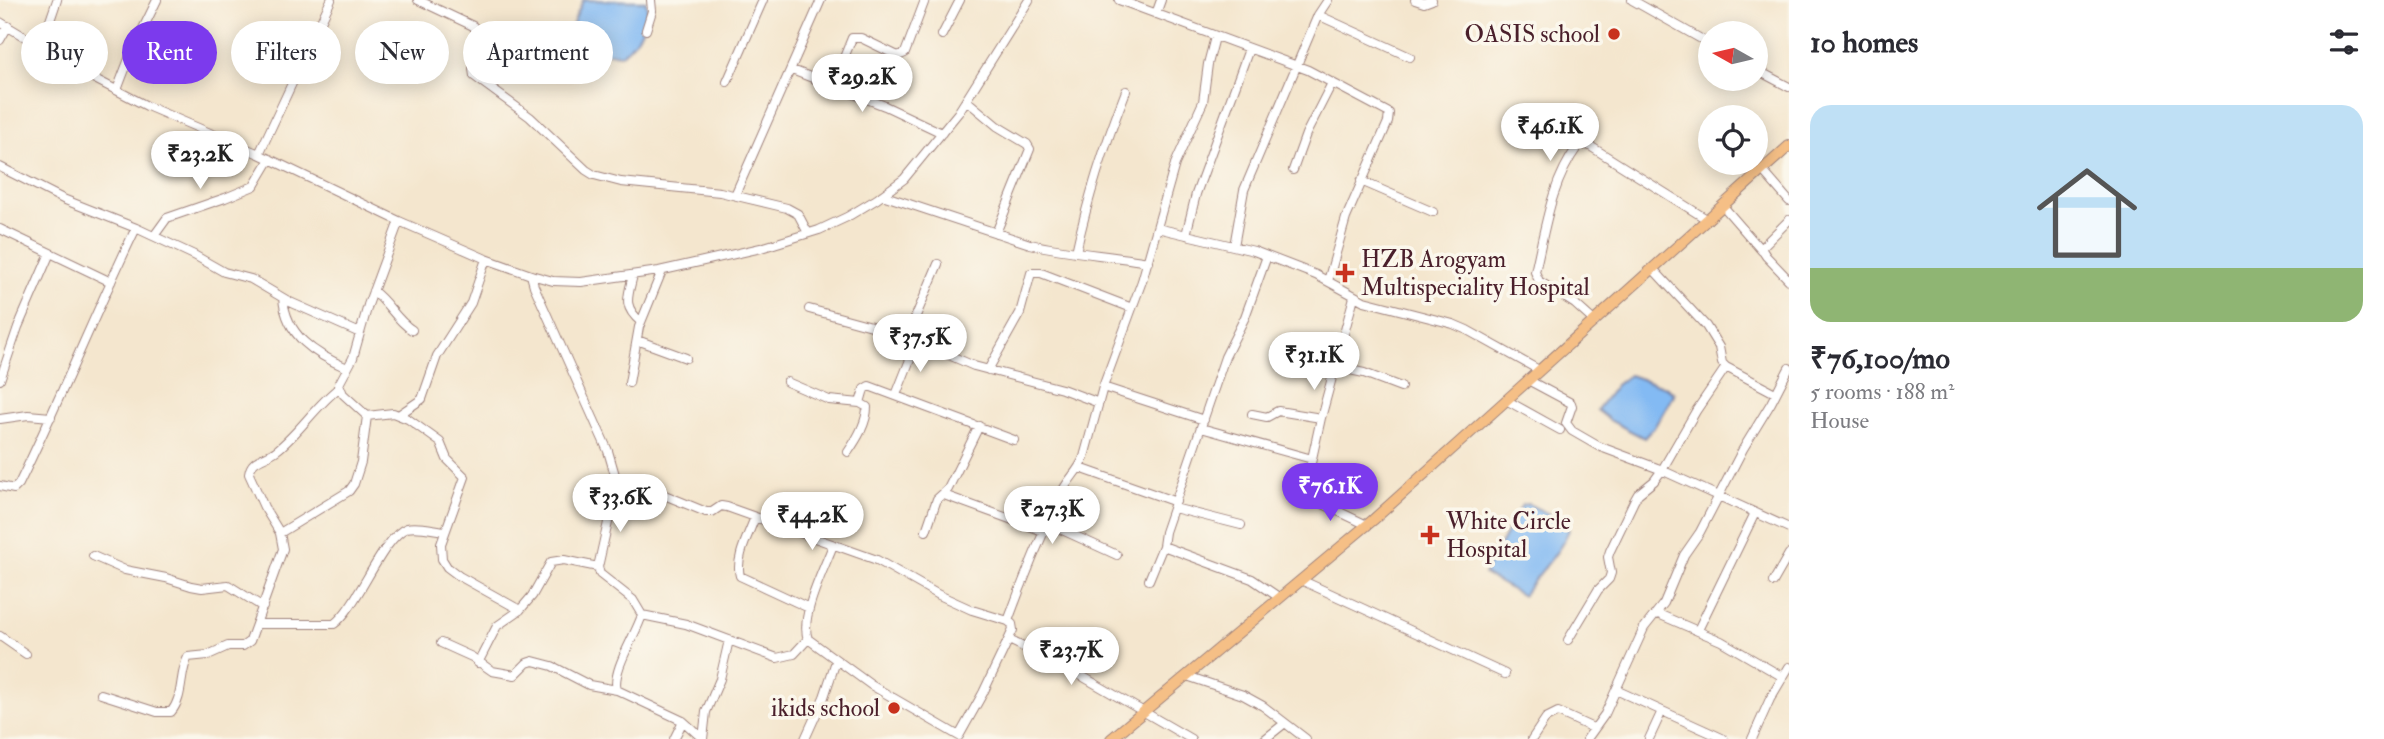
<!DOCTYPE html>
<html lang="en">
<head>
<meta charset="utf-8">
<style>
	body { margin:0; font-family:"IM FELL Double Pica",serif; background:#f2f2f3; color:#2b2b33; height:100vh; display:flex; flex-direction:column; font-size:26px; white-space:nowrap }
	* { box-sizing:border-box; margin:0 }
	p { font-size:23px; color:#7c7c81 }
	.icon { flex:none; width:38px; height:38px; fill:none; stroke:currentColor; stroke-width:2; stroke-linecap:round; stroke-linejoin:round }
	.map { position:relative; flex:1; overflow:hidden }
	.panel { display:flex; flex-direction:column; background:#fff; width:595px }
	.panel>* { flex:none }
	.banner { position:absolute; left:21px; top:21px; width:665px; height:63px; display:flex; gap:14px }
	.needle { width:46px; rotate:278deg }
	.fabs { position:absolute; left:1698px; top:21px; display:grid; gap:14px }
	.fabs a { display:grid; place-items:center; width:70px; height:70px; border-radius:50%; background:#fff; box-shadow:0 4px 18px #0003; font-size:35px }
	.price { position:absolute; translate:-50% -60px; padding:0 16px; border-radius:24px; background:#fff; color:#222; font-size:23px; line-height:46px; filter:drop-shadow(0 2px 4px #0008) }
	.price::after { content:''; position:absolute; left:50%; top:42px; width:21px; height:16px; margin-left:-10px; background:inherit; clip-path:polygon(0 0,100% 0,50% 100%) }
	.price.current { background:#7c3aed; color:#fff }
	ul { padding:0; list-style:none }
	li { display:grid; align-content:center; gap:14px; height:371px; padding:0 21px }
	li span { display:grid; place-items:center; height:217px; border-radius:21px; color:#555 }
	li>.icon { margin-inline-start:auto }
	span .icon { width:126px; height:126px; fill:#fffc; stroke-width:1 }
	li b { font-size:30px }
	h2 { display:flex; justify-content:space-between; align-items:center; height:84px; padding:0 21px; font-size:30px }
	.pill { padding:0 24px; border-radius:32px; background:#fff; box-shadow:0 4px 18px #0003; font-size:24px; line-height:63px }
	.pill.current { background:#7c3aed; color:#fff }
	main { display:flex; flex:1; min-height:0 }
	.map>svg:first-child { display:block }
	.water { fill:#83baf3; stroke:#666c8f; stroke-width:2 }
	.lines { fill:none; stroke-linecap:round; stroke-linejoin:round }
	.minor-casing { stroke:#9f827c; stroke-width:10 }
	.major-casing { stroke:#9f827c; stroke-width:12 }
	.minor { stroke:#fff; stroke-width:8 }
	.major { stroke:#f5bf86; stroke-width:10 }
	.poi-dot { fill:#c8321e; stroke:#fbf7ec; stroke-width:2.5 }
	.labels { text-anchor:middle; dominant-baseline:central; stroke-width:7; stroke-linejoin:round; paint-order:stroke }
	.poi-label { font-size:24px; fill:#4a1f2b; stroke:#fbf7ec; text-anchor:end }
</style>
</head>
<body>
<main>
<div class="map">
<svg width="1789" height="739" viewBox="0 0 1789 739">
	<rect width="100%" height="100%" fill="#fbf7ec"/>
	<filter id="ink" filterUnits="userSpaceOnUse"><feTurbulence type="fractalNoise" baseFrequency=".0143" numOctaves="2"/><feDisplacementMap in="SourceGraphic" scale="14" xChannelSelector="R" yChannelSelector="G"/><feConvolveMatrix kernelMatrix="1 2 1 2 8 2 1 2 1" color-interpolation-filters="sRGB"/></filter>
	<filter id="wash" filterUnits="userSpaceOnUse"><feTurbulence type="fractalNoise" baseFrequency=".00686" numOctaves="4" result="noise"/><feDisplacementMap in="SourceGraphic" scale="28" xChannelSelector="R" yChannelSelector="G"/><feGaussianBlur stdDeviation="1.57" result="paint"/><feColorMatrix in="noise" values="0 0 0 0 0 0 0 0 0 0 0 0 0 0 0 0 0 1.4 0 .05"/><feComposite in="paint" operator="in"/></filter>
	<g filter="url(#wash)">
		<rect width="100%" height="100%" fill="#f4e6ce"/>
		<path class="water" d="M583,0L646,1C652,20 637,42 622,54L607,53L574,40C567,27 579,13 583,0Z
			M1629,375L1666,387L1674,394L1655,426L1644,438L1611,421L1597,410L1616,385Z
			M1528,504L1551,515L1569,530C1559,555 1536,575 1523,596L1484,574L1522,505Z"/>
	</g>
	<g filter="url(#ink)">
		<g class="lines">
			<g class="minor-casing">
				<path id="minor" d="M418,0L473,26L481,37L473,69L474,76L530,117L586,170L594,175L621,182L720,192L787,208L798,214L808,233
					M1119,0L1308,70L1389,113L1388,122L1346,218L1328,281
					M1415,0L1424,3L1432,0
					M1632,0L1710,44
					M1156,14L1161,0
					M1318,15L1410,57
					M0,22L93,78L147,106L259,154L399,221L486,259L531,275L553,281L581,282L659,271L761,248L819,230L847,217L877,199L904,179L958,113L1029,0
					M646,30L652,11L651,0
					M942,35L960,0
					M0,40L8,26
					M41,47L57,0
					M1755,69L1789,87
					M792,70L885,106L942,133
					M727,82L763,0
					M832,87L852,38H861L898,56L905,53L925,0
					M117,90L132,51L157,0
					M966,100L997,126L1027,144L1030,149L996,233
					M259,154L331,0
					M0,167L63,199L136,228
					M1293,170L1306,134L1332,83
					M1763,171L1789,201
					M1361,181L1433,212
					M735,195L821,0
					M882,195L1030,244C1069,253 1109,255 1148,262
					M1723,206L1762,251
					M1789,220L1761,248L1766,256L1789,280
					M1157,228L1254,251L1316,275L1364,301L1453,324L1467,330L1539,370
					M0,229L111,282
					M1186,235L1196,194L1249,49
					M154,236L167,218L225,198L254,186L270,159
					M1234,246L1244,190L1318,15L1328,0
					M1076,252C1088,197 1105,144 1126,91
					M1653,269L1706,326L1719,347L1722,363L1726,367L1775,393
					M531,275L534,286L608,451L615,475L616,487L598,567L600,574L633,600L642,615C636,635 611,671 617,690L683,721L674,739
					M633,275C628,297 622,306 641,322
					M373,291C389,303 396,320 412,330
					M1354,297L1321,418L1304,495L1367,525
					M283,298C286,336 315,354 347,368
					M809,309L901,334L974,366L1062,389L1099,403
					M1595,322L1575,304L1539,281L1535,272C1545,229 1551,182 1578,146L1584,144L1590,146L1708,220
					M907,337L938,264
					M637,340L686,358
					M1336,367L1364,373L1401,387
					M988,370L1020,313L1031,273H1041L1132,308
					M0,380L18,327L50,253
					M1528,380L1571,403L1572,406L1566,423L1572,431L1598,446L1657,468L1789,528
					M787,382L829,400L860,403
					M629,383L639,327L662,271
					M1103,387L1204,420
					M896,395L917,342
					M1506,400L1560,430
					M400,414L422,399L437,356L471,303L486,259
					M1252,414L1267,417L1278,411L1321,418
					M367,416L393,413L408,419L440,442L447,459L465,477L441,544L442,559L447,567L459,576L520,610
					M0,419L28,415L51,417
					M1201,428L1312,459
					M848,452C857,439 867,423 867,407L860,403L864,389L869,386L1014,440
					M1080,468L1176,502
					M0,486L14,489L19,484C60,400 95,313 136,228L194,255L224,272L251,279L290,302L360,333
					M616,487L662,494L706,512H712L721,506L727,507L877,560L939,595L972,610L1008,621
					M944,495L1043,531
					M1174,508L1241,525
					M755,517C749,534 735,558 740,576L809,608
					M1047,523L1117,555
					M926,531L937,499L948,489L979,426
					M280,533L349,491L354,484L361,462L367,416L343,394L339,384L353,358L368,305L399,221
					M833,545C825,567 799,617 808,639L871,685L959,736L983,693L1013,630L1012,624L1008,621C1024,577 1041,536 1061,494C1067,480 1079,471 1084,457L1103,387L1142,281L1175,164L1203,102L1208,64L1215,37
					M1163,546L1252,579L1280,598
					M93,556L125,570L166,578L191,586L202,588L228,585L263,607
					M1149,580L1163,546L1165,532L1225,357L1245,317L1267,256
					M1301,580L1505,674
					M1773,582L1789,554
					M1656,613L1721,641L1783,677
					M642,615L686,624L777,658L794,654L808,639
					M257,624H334C358,607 382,537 407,528C417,525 435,530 445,531
					M1698,630L1755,513
					M0,636L26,654
					M1009,640L1073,671L1191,739
					M1568,640L1598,590L1609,579L1611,573L1608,557L1610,551L1634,501L1638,494L1654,481L1662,470L1696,411L1726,367
					M441,643L472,657L492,671L515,675L527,663L533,661L552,666L589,685L617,690
					M478,663L497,626L520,610L532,596L551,562L564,560L598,567
					M1187,676L1243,695L1263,706L1306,739
					M1616,690L1724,739
					M101,694L157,712H171C184,697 179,674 188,657L208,655L228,646H243L250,641L283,549L280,533L264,507L249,474C251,458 266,459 277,450C300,432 316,405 340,387
					M683,721L703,739
					M703,739L706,712L720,679L729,640
					M805,739L824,697L836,661
					M1265,739L1285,723
					M1532,739L1546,718L1558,712L1593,728
					M1587,739L1605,714L1644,628L1664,603L1684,555L1700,532L1743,449L1771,403L1789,368
					M1649,739L1662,711
					M1752,739L1770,699L1789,667"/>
			</g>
			<g class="major-casing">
				<path id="major" d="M1111,739L1373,520L1789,146"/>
			</g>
			<use href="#minor" class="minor"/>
			<use href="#major" class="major"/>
		</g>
	</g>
	<g class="poi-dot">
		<circle cx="1614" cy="34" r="7"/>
		<path d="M1341.5 262.5h7v7h7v7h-7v7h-7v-7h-7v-7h7z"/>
		<path d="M1426.5 524.5h7v7h7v7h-7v7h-7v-7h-7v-7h7z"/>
		<circle cx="894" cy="708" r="7"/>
	</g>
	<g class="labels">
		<g class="poi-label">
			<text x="1600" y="34">OASIS school</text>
			<text x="1361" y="259" text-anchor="start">HZB Arogyam<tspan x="1361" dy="28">Multispeciality Hospital</tspan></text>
			<text x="1446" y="521" text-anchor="start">White Circle<tspan x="1446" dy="28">Hospital</tspan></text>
			<text x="880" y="708">ikids school</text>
		</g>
	</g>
</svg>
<div class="fabs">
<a><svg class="needle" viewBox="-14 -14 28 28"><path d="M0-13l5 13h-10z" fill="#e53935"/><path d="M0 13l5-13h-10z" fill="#7c7c81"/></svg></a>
<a><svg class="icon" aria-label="locate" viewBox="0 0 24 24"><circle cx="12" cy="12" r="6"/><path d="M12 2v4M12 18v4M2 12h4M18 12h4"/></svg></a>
</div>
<b class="price" style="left:862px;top:114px">₹29.2K</b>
<b class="price" style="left:1550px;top:163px">₹46.1K</b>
<b class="price" style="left:200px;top:191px">₹23.2K</b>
<b class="price" style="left:920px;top:374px">₹37.5K</b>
<b class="price" style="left:1314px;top:392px">₹31.1K</b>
<b class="price current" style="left:1330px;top:523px">₹76.1K</b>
<b class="price" style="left:620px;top:534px">₹33.6K</b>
<b class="price" style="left:1052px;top:546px">₹27.3K</b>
<b class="price" style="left:812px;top:552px">₹44.2K</b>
<b class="price" style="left:1071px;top:687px">₹23.7K</b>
<div class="banner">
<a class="pill">Buy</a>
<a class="pill current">Rent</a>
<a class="pill">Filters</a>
<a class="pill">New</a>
<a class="pill">Apartment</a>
</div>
</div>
<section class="panel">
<h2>10 homes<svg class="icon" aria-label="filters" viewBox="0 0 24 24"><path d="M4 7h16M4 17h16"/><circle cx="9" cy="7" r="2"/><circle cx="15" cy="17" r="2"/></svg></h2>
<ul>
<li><span style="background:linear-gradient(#bfe0f5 75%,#8fb573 0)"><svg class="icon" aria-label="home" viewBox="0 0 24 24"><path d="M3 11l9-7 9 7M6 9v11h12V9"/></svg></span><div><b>₹76,100/mo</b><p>5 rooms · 188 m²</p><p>House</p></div></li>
</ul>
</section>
</main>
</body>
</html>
